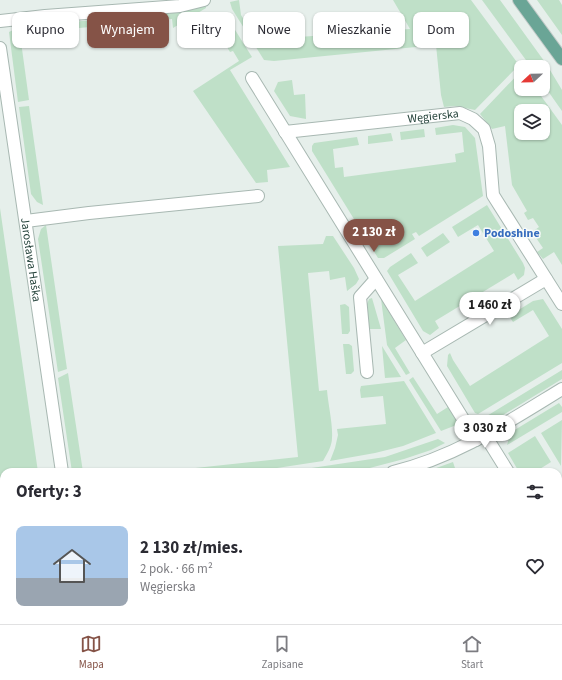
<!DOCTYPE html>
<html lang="pl">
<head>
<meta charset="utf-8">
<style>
	body { margin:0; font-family:"Source Sans 3",sans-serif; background:#f2f2f3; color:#2b2b33; height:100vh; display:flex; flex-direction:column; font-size:15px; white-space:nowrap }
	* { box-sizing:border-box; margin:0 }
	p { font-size:13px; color:#7c7c81 }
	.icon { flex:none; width:22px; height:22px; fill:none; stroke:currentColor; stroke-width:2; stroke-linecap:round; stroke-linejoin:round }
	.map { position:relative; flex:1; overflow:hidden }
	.sheet { position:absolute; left:0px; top:468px; width:562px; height:156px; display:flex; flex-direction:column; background:#fff; border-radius:12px 12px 0 0; box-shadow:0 1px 3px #0004 }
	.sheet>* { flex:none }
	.guide { position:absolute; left:12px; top:12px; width:538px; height:36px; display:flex; gap:8px }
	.needle { width:26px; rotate:248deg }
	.tools { position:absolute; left:514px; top:60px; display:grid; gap:8px }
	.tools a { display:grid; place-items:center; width:36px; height:36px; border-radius:8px; background:#fff; box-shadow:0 1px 3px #0004; font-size:20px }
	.price { position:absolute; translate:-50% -34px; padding:0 9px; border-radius:14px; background:#fff; color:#222; font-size:13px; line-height:26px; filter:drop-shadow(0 1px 2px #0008) }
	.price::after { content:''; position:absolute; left:50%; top:24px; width:12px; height:9px; margin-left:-6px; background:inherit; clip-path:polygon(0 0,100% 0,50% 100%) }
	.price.selected { background:#855347; color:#fff }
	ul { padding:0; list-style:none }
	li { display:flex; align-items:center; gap:12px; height:100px; padding:0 16px }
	li span { display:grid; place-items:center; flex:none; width:112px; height:80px; border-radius:8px; color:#555 }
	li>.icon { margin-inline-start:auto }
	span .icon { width:48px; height:48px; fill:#fffc; stroke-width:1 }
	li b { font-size:17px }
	h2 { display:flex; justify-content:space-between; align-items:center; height:48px; padding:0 16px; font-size:17px }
	.tag { padding:0 14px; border-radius:8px; background:#fff; box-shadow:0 1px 3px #0004; font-size:14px; line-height:36px }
	.tag.selected { background:#855347; color:#fff }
	.dock { display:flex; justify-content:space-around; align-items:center; height:56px; border-top:1px solid #e1e1e2; background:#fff; font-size:11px; color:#7c7c81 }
	.dock a { display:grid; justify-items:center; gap:2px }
	.dock .selected { color:#855347 }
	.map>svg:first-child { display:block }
	.green { fill:#bfe0c8; fill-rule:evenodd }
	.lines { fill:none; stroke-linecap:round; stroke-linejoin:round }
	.minor-casing { stroke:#a8b8b2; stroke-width:14 }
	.major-casing { stroke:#c2cac8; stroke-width:14 }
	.minor { stroke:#fff; stroke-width:12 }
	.major { stroke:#6aa596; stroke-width:12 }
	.shop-dot { fill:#3f7fe0; stroke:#f7fbf9; stroke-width:1.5 }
	.labels { text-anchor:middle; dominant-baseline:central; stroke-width:3; stroke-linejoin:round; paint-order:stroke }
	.street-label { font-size:12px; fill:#24423a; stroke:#f7fbf9 }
	.shop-label { font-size:12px; font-weight:bold; fill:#366cbe; stroke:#f7fbf9; text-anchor:start }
</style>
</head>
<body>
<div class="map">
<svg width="562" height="624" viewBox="0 0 562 624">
	<rect width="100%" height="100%" fill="#e6efeb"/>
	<path class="green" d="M239,0L241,15L257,40L410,29L393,0H471L519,65L475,110L455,106L444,107L441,95L436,45L274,61L264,60L232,9L230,2Z
		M482,0H500L547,65L562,90V111L543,84V67H531Z
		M537,0H559L562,5V35Z
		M206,6V8L173,28L172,19L28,33L26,32L27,26L170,13Z
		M224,24L232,25L252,57L230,70L290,167L267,170L268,182L256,183L193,91L239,61L233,51L230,52L216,29Z
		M19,27L29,100L18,102L9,32Z
		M521,71V89H536L562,125V265L554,252L543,259L537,252L543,248L532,232L539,227L533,218L528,220L524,213L527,211L512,185L505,126L492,129L480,114ZM521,111H543V133H521Z
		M292,80L294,95L305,94L306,119L290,116L274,91L278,82Z
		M29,106L43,205L37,202L31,194L19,107Z
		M453,125L465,127L475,138L483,196L419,236L416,232L412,234L415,239L384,258H378L312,151V146L314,143L357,137L359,145L333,149L335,168L343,167L344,177L456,162L455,154L464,152L462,132L436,135L435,128Z
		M424,129L425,137L401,140L400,132Z
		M391,133L393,141L368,144V136Z
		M487,205L523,263L525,268L524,275L518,280L514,273L435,321L439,328L430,335L423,331L387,271L390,267L411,253L418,263L398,275L415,301L494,251L478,225L458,237L452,227Z
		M0,208L38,472H4V510H0Z
		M46,225L67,369L58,372L38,239L41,229Z
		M443,233L450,242L427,257L421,248Z
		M326,236H333L354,268L359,279L356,284L347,291L345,277L330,280L329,271L308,273L319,391L327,390C328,404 333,424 332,438C332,446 327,454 323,461L251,472H158L298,457L278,246L323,244Z
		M372,298L381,329H369L367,304L369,299Z
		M381,299L406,340L395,348L410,373L406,375L387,345Z
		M543,299L562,329V363L478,414L475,413L447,366L448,355L450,353L453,360L470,386L549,336L533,310L513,322L509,316L533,301Z
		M345,304L349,307L350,331L348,334H342L340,305Z
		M343,344H349L352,346L354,371L351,374H346Z
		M382,346L401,377L385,378Z
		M562,370V379L495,420L484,423L477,422Z
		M68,373L83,472H72L58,378Z
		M413,377L437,414L448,407L459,424L441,431L409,380Z
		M404,381L436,433L403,446L375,453L330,461L335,448L338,435L337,429L386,424L383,396L361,398L360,390L361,386Z
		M559,403L562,407V412L507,445L509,438L513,431Z
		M562,420L561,466L541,433Z
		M535,436L551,462L535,472H519L508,453Z
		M438,439L445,443L431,450L404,459L362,470L350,472H285L385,457Z
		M453,462L455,468L454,472H425Z
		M0,531H4V605H0Z
		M558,575L562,582V624H534L541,620H558Z
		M30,620H74V624H30Z
		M111,620H207L209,624H195L194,623L192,624H112Z
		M260,620H372L374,624H263Z
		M378,620H407L410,624H381Z
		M468,620H509L512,624H470Z"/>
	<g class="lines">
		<g class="minor-casing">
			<g id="minor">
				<path d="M0,21L45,16L180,6L204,0"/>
				<path id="s1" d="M0,48L62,472"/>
				<path d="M252,78L476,440"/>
				<path id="s2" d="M285,132L460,113L473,119L484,129L489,146L493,195L562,304"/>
				<path d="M26,221L89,213L258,196"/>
				<path d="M422,353L546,279"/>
				<path d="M367,372L360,297L376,279"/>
				<path d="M485,435L508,472"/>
				<path d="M393,472C456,457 508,422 562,389"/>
				<path d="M0,523H4"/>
				<path d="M558,547L562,553"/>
				<path d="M84,620V624"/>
			</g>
		</g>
		<g class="major-casing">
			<path id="major" d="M519,0L562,59"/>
		</g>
		<use href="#minor" class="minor"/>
		<use href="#major" class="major"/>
	</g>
	<circle class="shop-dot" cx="476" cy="233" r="4"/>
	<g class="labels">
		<g class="street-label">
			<text stroke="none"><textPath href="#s2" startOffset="149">Węgierska</textPath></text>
			<text stroke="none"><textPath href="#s1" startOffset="214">Jarosława Haška</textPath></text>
		</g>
		<g class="shop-label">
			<text x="484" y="233">Podoshine</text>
		</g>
	</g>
</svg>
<div class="tools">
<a><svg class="needle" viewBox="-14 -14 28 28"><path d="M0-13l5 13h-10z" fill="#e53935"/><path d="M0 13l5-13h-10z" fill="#7c7c81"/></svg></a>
<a><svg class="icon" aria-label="layers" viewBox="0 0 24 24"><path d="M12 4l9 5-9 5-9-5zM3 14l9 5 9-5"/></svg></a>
</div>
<b class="price selected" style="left:374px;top:253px">2 130 zł</b>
<b class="price" style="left:490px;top:326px">1 460 zł</b>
<b class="price" style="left:485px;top:449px">3 030 zł</b>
<div class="guide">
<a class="tag">Kupno</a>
<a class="tag selected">Wynajem</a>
<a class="tag">Filtry</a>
<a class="tag">Nowe</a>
<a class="tag">Mieszkanie</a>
<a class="tag">Dom</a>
</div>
<section class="sheet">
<h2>Oferty: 3<svg class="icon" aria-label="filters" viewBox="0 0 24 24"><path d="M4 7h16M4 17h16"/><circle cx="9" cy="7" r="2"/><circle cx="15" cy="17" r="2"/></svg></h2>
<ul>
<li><span style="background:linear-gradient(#a9c7e8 65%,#9aa5b1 0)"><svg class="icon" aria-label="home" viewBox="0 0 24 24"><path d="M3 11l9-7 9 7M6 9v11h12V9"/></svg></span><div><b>2 130 zł/mies.</b><p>2 pok. · 66 m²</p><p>Węgierska</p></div><svg class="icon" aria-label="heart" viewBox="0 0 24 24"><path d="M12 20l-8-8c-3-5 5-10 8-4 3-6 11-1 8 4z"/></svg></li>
</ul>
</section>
</div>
<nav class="dock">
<a class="selected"><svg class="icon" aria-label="map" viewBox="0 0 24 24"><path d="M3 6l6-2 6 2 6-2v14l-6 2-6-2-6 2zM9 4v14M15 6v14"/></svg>Mapa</a>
<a><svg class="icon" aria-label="saved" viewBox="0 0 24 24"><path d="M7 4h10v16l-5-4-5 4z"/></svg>Zapisane</a>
<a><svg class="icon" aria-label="home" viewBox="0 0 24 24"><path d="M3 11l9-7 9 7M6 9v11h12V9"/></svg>Start</a>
</nav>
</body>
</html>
